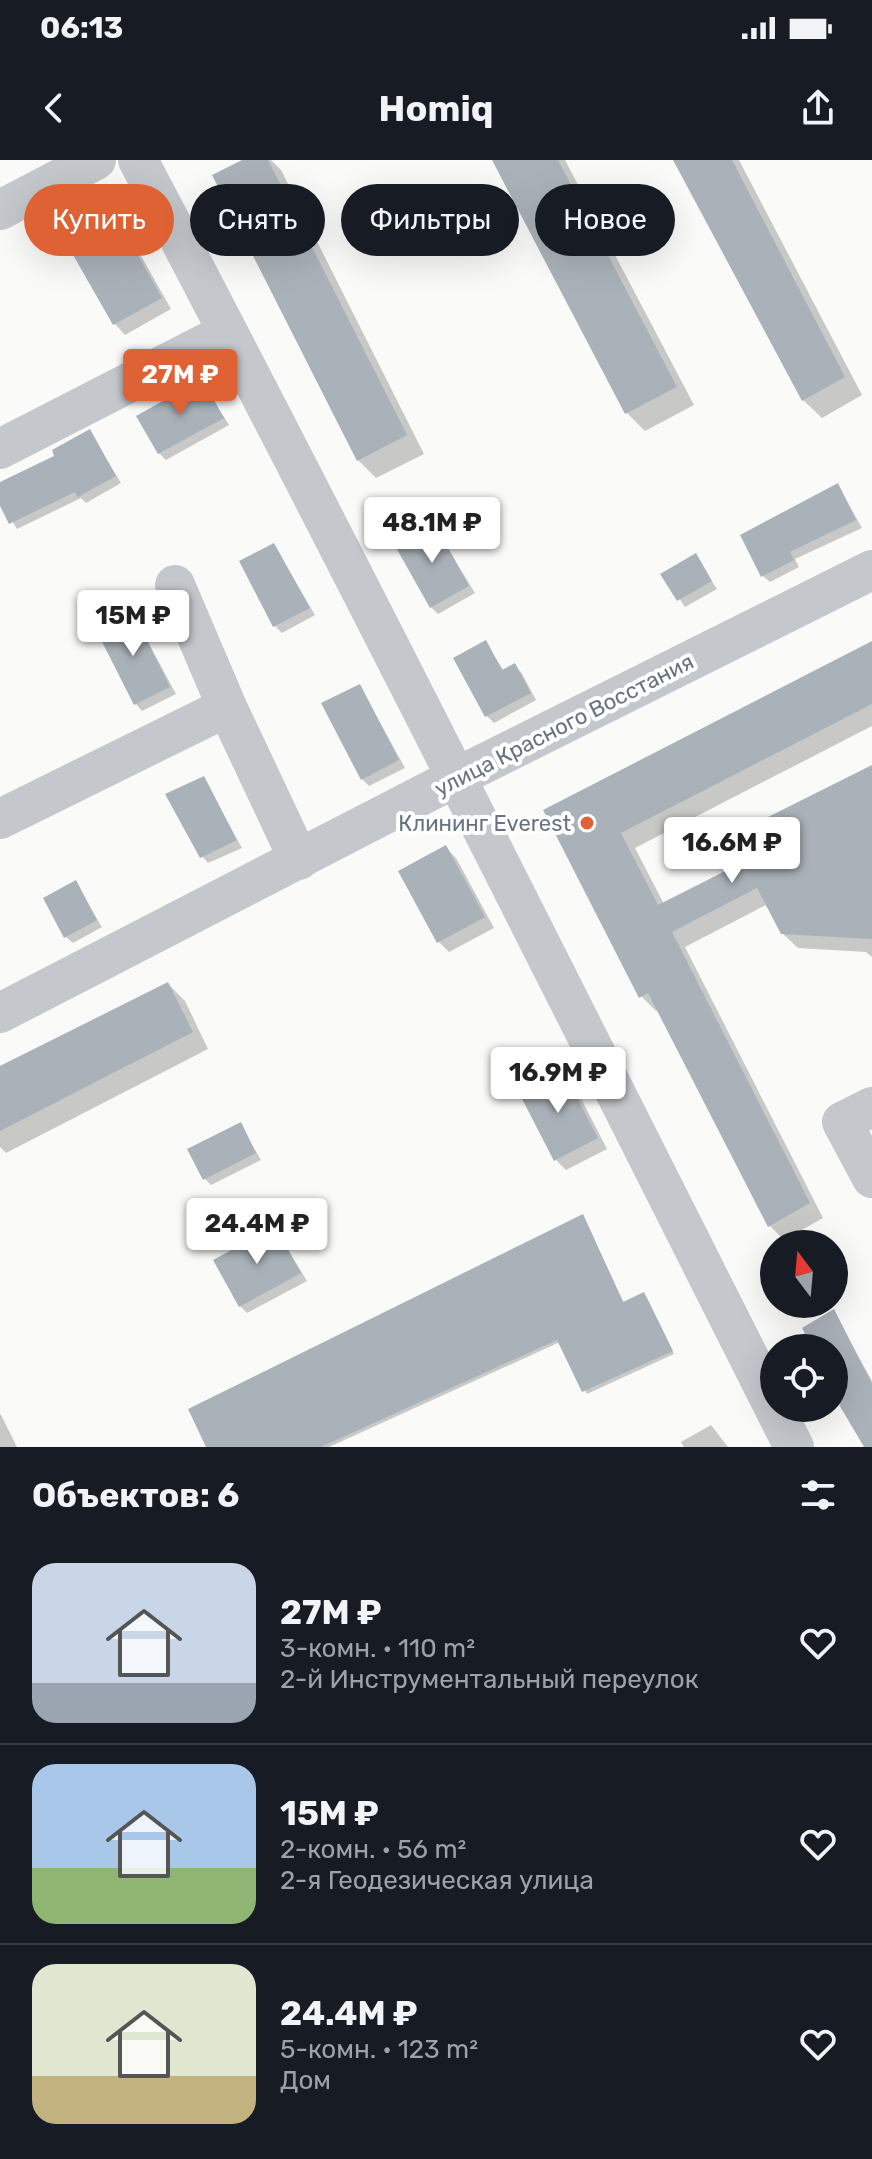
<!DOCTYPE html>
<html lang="ru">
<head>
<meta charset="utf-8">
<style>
	body { margin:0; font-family:Rubik,sans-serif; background:#20242c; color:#f1f3f6; height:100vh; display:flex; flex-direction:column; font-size:30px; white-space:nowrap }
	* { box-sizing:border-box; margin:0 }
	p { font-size:26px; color:#9ea1a6 }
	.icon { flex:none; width:44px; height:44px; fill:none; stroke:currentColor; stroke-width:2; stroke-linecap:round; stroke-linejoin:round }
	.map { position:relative; height:1287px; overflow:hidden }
	.drawer { display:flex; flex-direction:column; background:#171b24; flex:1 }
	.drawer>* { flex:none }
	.banner { position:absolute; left:24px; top:24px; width:824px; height:72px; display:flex; gap:16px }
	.needle { width:52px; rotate:344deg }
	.tools { position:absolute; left:760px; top:1070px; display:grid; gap:16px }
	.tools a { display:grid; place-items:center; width:88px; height:88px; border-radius:50%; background:#171b24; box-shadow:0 8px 32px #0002; font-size:40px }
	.price { position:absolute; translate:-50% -68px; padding:0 18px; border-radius:8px; background:#fff; color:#222; font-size:26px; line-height:52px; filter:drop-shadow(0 2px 4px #0008) }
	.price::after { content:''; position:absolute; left:50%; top:48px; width:24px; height:18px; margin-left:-12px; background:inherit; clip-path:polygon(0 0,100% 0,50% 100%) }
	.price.current { background:#de6234; color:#fff }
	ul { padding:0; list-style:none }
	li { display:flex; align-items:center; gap:24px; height:200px; padding:0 32px }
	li+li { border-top:2px solid #363941 }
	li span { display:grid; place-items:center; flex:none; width:224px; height:160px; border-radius:24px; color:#555 }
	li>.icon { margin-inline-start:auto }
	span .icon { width:96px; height:96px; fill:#fffc; stroke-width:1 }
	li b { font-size:34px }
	h2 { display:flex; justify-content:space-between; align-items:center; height:96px; padding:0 32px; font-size:34px }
	.chip { padding:0 28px; border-radius:36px; background:#171b24; box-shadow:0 8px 32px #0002; font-size:28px; line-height:72px }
	.chip.current { background:#de6234; color:#fff }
	.status { display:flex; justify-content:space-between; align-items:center; height:56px; padding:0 40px; background:#171b24; direction:ltr }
	.status svg { height:22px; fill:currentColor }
	header { display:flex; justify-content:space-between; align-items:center; height:104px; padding:0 32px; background:#171b24; font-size:36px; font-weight:700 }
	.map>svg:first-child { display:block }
	.shadow { fill:#0003 }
	.building { fill:#aab2b9 }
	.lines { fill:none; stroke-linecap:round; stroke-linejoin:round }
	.minor { stroke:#c4c7cb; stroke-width:40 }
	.poi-dot { fill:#de6234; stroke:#fff; stroke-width:3 }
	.labels { text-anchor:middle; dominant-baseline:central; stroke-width:8; stroke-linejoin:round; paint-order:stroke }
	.street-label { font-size:22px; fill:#667482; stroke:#fff }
	.poi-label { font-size:22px; fill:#667482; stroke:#fff; text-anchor:end }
</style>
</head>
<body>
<div class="status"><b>06:13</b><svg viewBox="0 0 49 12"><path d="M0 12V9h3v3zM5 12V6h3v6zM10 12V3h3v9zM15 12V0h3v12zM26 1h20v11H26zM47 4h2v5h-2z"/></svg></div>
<header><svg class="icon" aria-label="back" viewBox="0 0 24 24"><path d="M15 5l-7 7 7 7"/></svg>Homiq<svg class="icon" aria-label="share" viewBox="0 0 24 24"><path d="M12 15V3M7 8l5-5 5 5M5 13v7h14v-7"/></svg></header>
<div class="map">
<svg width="872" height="1287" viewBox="0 0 872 1287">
	<rect width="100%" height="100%" fill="#fafaf8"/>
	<path class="shadow" d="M246,0H271L281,10L424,294L376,318L358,300Z
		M495,0H565L694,245L645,271L627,253Z
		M675,0H739L862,235L822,258L803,240Z
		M120,68L131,78L171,149L125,175L115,164L75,94Z
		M202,222L229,265L166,300L159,293Z
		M90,272L121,323L86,343L81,338L17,369L0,341V324L57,296Z
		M838,325L862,368L795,399L799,407L770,422L763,416Z
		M433,364L475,433L438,454L431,447Z
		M274,385L315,455L282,473L275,466Z
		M695,396L717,429L685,447L663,414Z
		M133,454L176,534L142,551L136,544Z
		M485,482L504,511L514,506L521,512L536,540L494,563L487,556Z
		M872,484V566L635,688L664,744L745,702L872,607V797L866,792L798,788L782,773L766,745L685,787L823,1058L784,1080L770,1066L658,850L656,851L641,836L546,651Z
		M360,526L405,608L369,626L362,619Z
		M203,619L242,688L208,703L202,696Z
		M446,688L456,698L494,768L449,792L439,782Z
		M75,723L102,767L73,783L66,777Z
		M168,824L185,841L208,889L6,993L0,987V906Z
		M561,911L572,921L607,989L566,1010L556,1000Z
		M240,964L261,1000L211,1025L204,1018Z
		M583,1056L624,1143L644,1135L647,1138L674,1194L587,1234L560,1182L329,1287H208Z
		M275,1068L307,1121L247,1153L240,1146Z
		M835,1154L872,1221V1287H867L834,1224V1188H815Z
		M0,1254L1,1255L17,1287H0Z
		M711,1265L728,1287H684L681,1282Z"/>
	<path class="building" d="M242,0H268L407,275L357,301L212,15Z
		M492,0H558L677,227L625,254Z
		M673,0H732L845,217L802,241Z
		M121,65L162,138L113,165L72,93Z
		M202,219L224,258L158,294L136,256Z
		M90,269L116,316L78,337L75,332L9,364L0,346V322L54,296L52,290Z
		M838,323L856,360L790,392L794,400L761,417L740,375Z
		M434,362L469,426L430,448L394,384Z
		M274,383L310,448L273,467L239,401Z
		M696,393L712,421L677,441L660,414Z
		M133,452L170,527L134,545L96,470Z
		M486,480L502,510L515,503L531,533L485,557L453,498Z
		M872,481V544L621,673L658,745L743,702L730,676L872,605V779L781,774L757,728L672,772L810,1043L768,1067L648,833L639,838L543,650Z
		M360,524L399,600L361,620L321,543Z
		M204,616L237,680L200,698L165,634Z
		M446,685L485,757L437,783L398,711Z
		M76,720L97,760L64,778L43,738Z
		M168,822L193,872L0,971V906Z
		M562,909L598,978L554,1001L518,931Z
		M241,962L256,993L203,1020L187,989Z
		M583,1054L623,1142L644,1132L673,1191L582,1232L557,1180L321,1287H206L188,1249Z
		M275,1066L301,1113L239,1147L213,1100Z
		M834,1149L872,1224V1287H864L834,1236V1188H812L802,1168Z"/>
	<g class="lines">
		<path class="minor" d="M138,0C362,426 577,857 794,1287
			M0,50L96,0
			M0,289L226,173
			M175,425L227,547L299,700
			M0,659L227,547
			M0,853L457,617L872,410
			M872,947L842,962L872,1018"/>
	</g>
	<circle class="poi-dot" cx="587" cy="663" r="8"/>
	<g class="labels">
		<g class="street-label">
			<text transform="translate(564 565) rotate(-27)">улица Красного Восстания</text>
		</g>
		<g class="poi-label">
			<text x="571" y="663">Клининг Everest</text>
		</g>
	</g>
</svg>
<div class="tools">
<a><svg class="needle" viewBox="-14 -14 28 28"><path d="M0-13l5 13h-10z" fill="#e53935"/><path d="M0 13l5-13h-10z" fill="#9ea1a6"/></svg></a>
<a><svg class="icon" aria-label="locate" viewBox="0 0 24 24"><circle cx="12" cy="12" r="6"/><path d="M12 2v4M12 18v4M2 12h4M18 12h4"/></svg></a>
</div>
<b class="price current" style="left:180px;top:257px">27M ₽</b>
<b class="price" style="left:432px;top:405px">48.1M ₽</b>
<b class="price" style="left:133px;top:498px">15M ₽</b>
<b class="price" style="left:732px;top:725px">16.6M ₽</b>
<b class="price" style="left:558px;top:955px">16.9M ₽</b>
<b class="price" style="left:257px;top:1106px">24.4M ₽</b>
<div class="banner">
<a class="chip current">Купить</a>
<a class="chip">Снять</a>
<a class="chip">Фильтры</a>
<a class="chip">Новое</a>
</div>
</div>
<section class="drawer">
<h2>Объектов: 6<svg class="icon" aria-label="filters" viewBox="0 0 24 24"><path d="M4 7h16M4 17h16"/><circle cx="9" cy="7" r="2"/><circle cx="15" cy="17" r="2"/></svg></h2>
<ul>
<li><span style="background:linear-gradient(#c9d6e8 75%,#9aa5b1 0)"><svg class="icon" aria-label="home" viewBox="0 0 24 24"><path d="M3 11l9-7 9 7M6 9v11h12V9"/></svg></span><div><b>27M ₽</b><p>3-комн. · 110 m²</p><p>2-й Инструментальный переулок</p></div><svg class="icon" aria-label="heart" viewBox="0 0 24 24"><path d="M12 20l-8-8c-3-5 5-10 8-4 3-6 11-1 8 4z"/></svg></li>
<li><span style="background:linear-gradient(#a9c7e8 65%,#8fb573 0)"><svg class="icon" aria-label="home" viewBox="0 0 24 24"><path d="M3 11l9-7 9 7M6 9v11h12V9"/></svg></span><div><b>15M ₽</b><p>2-комн. · 56 m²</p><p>2-я Геодезическая улица</p></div><svg class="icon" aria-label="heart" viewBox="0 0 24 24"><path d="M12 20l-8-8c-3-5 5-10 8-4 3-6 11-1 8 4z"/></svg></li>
<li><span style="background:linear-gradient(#dfe7d0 70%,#c2b280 0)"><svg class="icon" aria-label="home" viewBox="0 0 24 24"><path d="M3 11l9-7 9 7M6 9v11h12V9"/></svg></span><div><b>24.4M ₽</b><p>5-комн. · 123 m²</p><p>Дом</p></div><svg class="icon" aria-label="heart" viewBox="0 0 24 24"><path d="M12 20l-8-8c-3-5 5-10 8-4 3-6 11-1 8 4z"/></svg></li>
</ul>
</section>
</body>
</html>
